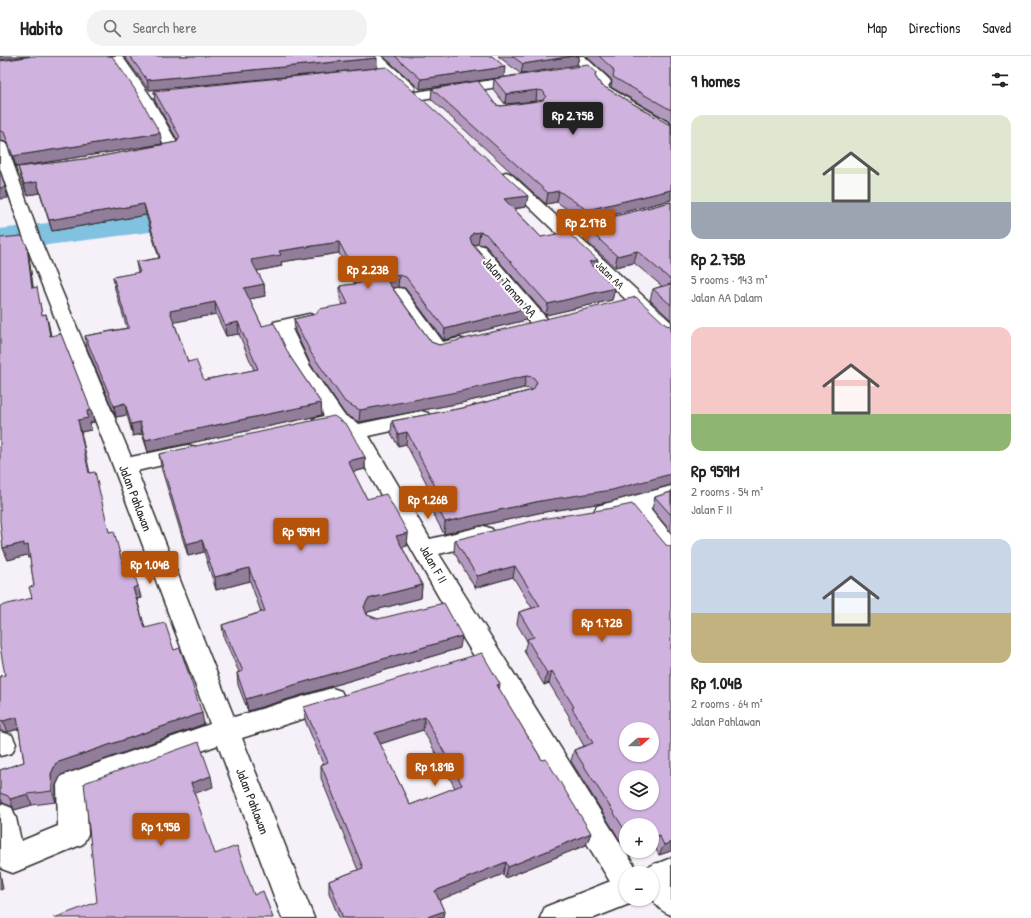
<!DOCTYPE html>
<html lang="en">
<head>
<meta charset="utf-8">
<style>
	body { margin:0; font-family:"Patrick Hand",sans-serif; background:#f2f2f2; color:#222; height:100vh; display:flex; flex-direction:column; font-size:15px; white-space:nowrap }
	* { box-sizing:border-box; margin:0 }
	p { font-size:13px; color:#767676 }
	.icon { flex:none; width:22px; height:22px; fill:none; stroke:currentColor; stroke-width:2; stroke-linecap:round; stroke-linejoin:round }
	.map { position:relative; flex:1; overflow:hidden }
	.panel { display:flex; flex-direction:column; background:#fff; width:360px }
	.panel>* { flex:none }
	.needle { width:26px; rotate:69deg }
	.fabs { position:absolute; left:619px; top:666px; display:grid; gap:8px }
	.fabs a { display:grid; place-items:center; width:40px; height:40px; border-radius:50%; background:#fff; box-shadow:0 1px 3px #0004; font-size:20px }
	.price { position:absolute; translate:-50% -34px; padding:0 9px; border-radius:4px; background:#b45309; color:#fff; font-size:13px; line-height:26px; filter:drop-shadow(0 1px 2px #0008) }
	.price::after { content:''; position:absolute; left:50%; top:24px; width:12px; height:9px; margin-left:-6px; background:inherit; clip-path:polygon(0 0,100% 0,50% 100%) }
	.price.selected { background:#222; color:#fff }
	ul { padding:0; list-style:none }
	li { display:grid; align-content:center; gap:8px; height:212px; padding:0 20px }
	li span { display:grid; place-items:center; height:124px; border-radius:12px; color:#555 }
	li>.icon { margin-inline-start:auto }
	span .icon { width:72px; height:72px; fill:#fffc; stroke-width:1 }
	li b { font-size:17px }
	h2 { display:flex; justify-content:space-between; align-items:center; height:48px; padding:0 20px; font-size:17px }
	header { display:flex; align-items:center; gap:24px; box-sizing:border-box; height:56px; padding:0 20px; background:#fff; border-bottom:1px solid #e0e0e0 }
	header strong { font-size:19px }
	nav { display:flex; gap:22px; margin-inline-start:auto; font-size:14px }
	.search { width:280px; height:36px; background:#f2f2f2; display:flex; align-items:center; gap:10px; box-sizing:border-box; padding:0 14px; border-radius:16px; color:#767676; font-size:15px }
	main { display:flex; flex:1; min-height:0 }
	.map>svg:first-child { display:block }
	.lines { fill:none; stroke-linecap:round; stroke-linejoin:round }
	.river { fill:#81c2e1; fill-rule:evenodd }
	.minor-casing { stroke:#2b2b2b; stroke-width:3 }
	.tertiary-casing { stroke:#2b2b2b; stroke-width:3 }
	.minor { fill:#fff; fill-rule:evenodd }
	.tertiary { fill:#fff; fill-rule:evenodd }
	.wall { fill:#b399bf; stroke:#2b2b2b; fill-rule:evenodd }
	.shaded-wall { fill:#927d9b; stroke:#2b2b2b }
	.building { fill:#d0b2de; stroke:#2b2b2b; fill-rule:evenodd }
	.labels { text-anchor:middle; dominant-baseline:central; stroke-width:4; stroke-linejoin:round; paint-order:stroke }
	.far-street-label { font-size:11px; fill:#2b2b2b; stroke:#fff }
	.street-label { font-size:13px; fill:#2b2b2b; stroke:#fff }
</style>
</head>
<body>
<header>
<strong>Habito</strong>
<div class="search"><svg class="icon" aria-label="search" viewBox="0 0 24 24"><circle cx="10" cy="10" r="6"/><path d="M15 15l6 6"/></svg>Search here</div>
<nav><a>Map</a><a>Directions</a><a>Saved</a></nav>
</header>
<main>
<div class="map">
<svg width="671" height="862" viewBox="0 0 671 862">
	<rect width="100%" height="100%" fill="#f6f0f8"/>
	<filter id="ink" filterUnits="userSpaceOnUse"><feTurbulence type="fractalNoise" baseFrequency=".025" numOctaves="2"/><feDisplacementMap in="SourceGraphic" scale="8" xChannelSelector="R" yChannelSelector="G"/><feConvolveMatrix kernelMatrix="1 2 1 2 8 2 1 2 1" color-interpolation-filters="sRGB"/></filter>
	<g filter="url(#ink)">
		<g class="lines">
			<path class="river" d="M213,146L226,149L231,157L226,165L213,168L0,195V173Z"/>
			<g class="minor-casing">
				<path id="minor" d="M109,0H122L151,41L180,92L178,95L150,100L145,99L143,96L145,93L164,89L137,41Z
					M367,0H381L413,29L415,32L413,35H403Z
					M570,0H584L609,23L611,26L608,30L610,32L671,68V78L666,77L600,38L594,29L596,26Z
					M524,19L529,20L531,23L529,26L416,44L411,43L409,40L411,37L416,36Z
					M0,86L5,87L7,90L40,183L131,401L188,389L196,391L199,396L196,401L137,415L234,661L332,632L341,635L345,643L341,651L242,682L314,862H282L218,689L86,737L88,778L83,788L13,817L2,813L0,808V749L2,748L12,752L16,762L21,785L58,770L57,729L61,720L210,668L113,410L24,183L0,112Z
					M506,116L511,118L671,266V282L664,280L501,124L498,121L501,118Z
					M478,189L484,190L548,264L550,268L548,272L541,274L534,272L472,198L470,194L472,190Z
					M398,232L404,233L443,286L459,282L466,284L468,288L466,292L438,299L431,297L389,237L392,233Z
					M309,258L316,260L318,264L316,268L292,273L310,310L344,359L359,368L421,355L428,357L431,362L428,367L369,380L430,483L484,470L492,473L496,479L492,485L439,498L637,814L638,817H626V839L615,834L445,552L348,381L334,372L320,375L313,373L310,368L313,363L324,360L291,310L272,270L274,266Z
					M671,430V446L650,452L671,478V503L663,500L629,458L605,464L597,462L594,456L597,450Z
					M0,676L12,679L16,688L12,697L0,700Z
					M656,807L667,812L671,818V859C649,850 652,838 652,817H643L645,812Z"/>
			</g>
			<g class="tertiary-casing">
				<path id="tertiary" d="M671,802V832L652,839V817H640L641,814Z
					M626,819V843H637V845L594,862H540L545,851Z"/>
			</g>
			<use href="#minor" class="minor"/>
			<use href="#tertiary" class="tertiary"/>
		</g>
		<path class="wall" d="M124,0H375L377,12L149,34Z
			M383,0H492L504,21L420,33Z
			M498,0H579L577,9L521,18Z
			M586,0H671V66L611,31L612,25L610,22Z
			M0,5L162,88L16,111L6,86L0,85Z
			M596,16L595,20L601,29L668,68H671V144L585,166L557,146L546,148L431,43L432,33L501,50L538,45H536L505,48L493,33L494,23Z
			M154,35L526,151L514,153L541,181L598,204L596,213L615,232L612,244L546,259L485,189L478,188H473L528,252L526,264L444,284L405,232L398,231H392L431,286L439,289L666,269L609,446L538,457L444,478L426,444L427,432H429L406,388L398,390L391,377L392,365L463,352L532,334L531,333L524,332L461,347L359,366L345,358L311,309L295,275L294,263L316,258L343,249L340,242V230L355,228L339,197L281,206L282,210L257,215L264,228L265,240L249,243L262,270L289,299L321,347L322,359L148,396L142,378L133,380L127,359L116,361L87,292L85,280L127,272L115,233L113,221L138,217L136,206L159,202L146,159L52,175L40,137L27,139L21,122L18,111L92,102L177,86L178,85L155,45ZM216,258L226,280L239,278L254,314L204,324L188,306L174,266Z
			M671,146V264L650,244L653,233L662,230L634,207L615,211L584,183L586,171L599,168L600,164Z
			M29,202L33,232L39,243L42,259L46,258L51,280L91,354L94,366L90,367L91,374L81,376L90,417L109,476L123,510L138,530L141,542L137,543L145,572L174,594L204,668L61,719L56,729V746L32,749L14,754L13,751L3,747H0V714L24,706L19,673L8,676L0,675V620L5,619L32,542L34,530L30,501L28,502L27,499L8,504L3,492Z
			M159,398L365,401V413L353,416L367,443L408,477L407,490L402,491L422,529L421,542L368,556L367,558V559L460,592L248,655L238,629L237,617L239,616L224,582L222,569L261,556L250,525L216,534L204,496L188,500L161,411Z
			M671,436V476L652,453L655,441Z
			M455,484L666,489L671,795L659,799L654,790L652,791V769H626V794L571,705L574,694L584,690L569,663V660L549,627L544,629L524,595L527,585L517,568L519,556L532,552L513,521L475,532L454,496Z
			M499,633L542,704L591,777L586,789L505,822L503,818L439,844L444,855L443,862H339L329,837V825L358,814L321,722V709L323,708L305,664L304,651ZM423,674L455,732L410,749L380,688Z
			M627,795H641L630,800Z"/>
		<path class="shaded-wall" d="M0,0H30L0,4Z
			M573,0H579L577,9L521,18L523,8Z
			M377,2V12L149,34L147,24Z
			M505,11L504,21L420,33L421,23Z
			M537,34L536,45L505,48L506,38Z
			M160,77L162,88L16,111L13,100Z
			M37,126L40,137L27,139L24,128Z
			M5,131L8,142L0,143V132Z
			M671,134V144L585,166L587,154Z
			M559,135L557,146L546,148L548,137Z
			M528,140L526,151L503,154L504,143Z
			M144,148L146,159L52,175L49,164Z
			M480,176L478,188L472,189L470,182L473,177Z
			M339,186V197L281,206L282,210L252,216L251,204L279,195Z
			M27,190L29,202L35,243L32,232Z
			M637,195L634,207L615,211L617,200Z
			M598,204L595,216L589,206Z
			M399,219L398,231L392,232L388,226L392,220Z
			M264,228L265,240L245,244L244,232Z
			M615,232L612,244L546,259L548,248Z
			M215,246L216,258L171,267L170,255Z
			M528,252L526,264L444,284L445,273Z
			M46,258L49,270L53,292L50,280Z
			M238,266L239,278L226,280L225,269Z
			M526,320L524,332L461,347L359,366L360,354Z
			M125,347L127,359L116,361L114,350Z
			M321,347L322,359L148,396L145,384Z
			M91,354L94,366L90,367L91,374L81,376L78,364L87,355Z
			M140,366L142,378L133,380L131,368Z
			M407,376L406,388L398,390V378Z
			M365,401V413L348,417V405Z
			M671,418V429L609,446L538,457L444,478L445,466L540,445Z
			M408,477L407,490L395,493L396,480Z
			M202,484L204,496L188,500L186,488Z
			M24,487L28,489L32,501L28,502L27,499L8,504L3,492Z
			M515,510L513,521L475,532L477,520Z
			M249,512L250,525L216,534L215,521Z
			M422,529L421,542L368,556L364,563V551L368,543Z
			M138,530L141,542L136,543L133,532Z
			M462,580L460,592L248,655L246,643Z
			M552,615L549,627L544,629L547,617Z
			M500,628L498,641L497,629Z
			M202,657L204,668L61,719L56,729V746L52,735L51,718L56,707Z
			M17,661L21,672L8,676L3,665Z
			M425,661L423,674L374,690L375,677Z
			M211,720L213,731L193,738L191,727Z
			M28,738L32,749L14,754L10,743Z
			M0,741L3,747H0Z
			M591,777L586,789L505,822L508,811Z
			M659,779L654,790L652,791V782Z
			M671,786V795L659,799L664,789Z
			M632,795H641L630,800Z
			M506,806L503,818L433,847L435,835Z
			M0,816L3,833L0,834Z
			M444,855L443,862H425Z"/>
		<path class="building" d="M33,0H112L134,32L160,77L13,100L4,76L0,75V5Z
			M130,0H375L377,2L147,24Z
			M395,0H492L505,11L421,23Z
			M512,0H573L523,8Z
			M599,0H671V54L613,21L614,16L612,12Z
			M588,9L596,16L595,20L601,29L668,68H671V134L587,154L559,135L548,137L432,33L478,25L496,49L501,50L538,45L543,44L546,40L543,35L537,34L506,38L494,23Z
			M387,11L528,140L504,143L541,181L567,176L598,204L589,206L615,232L548,248L486,178L480,176L473,177L470,182L472,188L528,252L445,273L406,221L399,219L392,220L388,226L431,286L439,289L636,241L666,269L671,270V418L612,434L540,445L445,466L427,432L435,430L407,376L398,378L392,365L463,352L533,334L537,326L533,321L526,320L462,335L360,354L345,346L311,297L294,263L316,258L319,253L348,248L340,230L361,227L339,186L279,195L281,199L251,204L264,228L244,232L262,270L274,267L289,299L321,347L145,384L140,366L131,368L125,347L114,350L85,280L129,272L113,221L140,216L136,206L160,202L144,148L49,164L37,126L24,128L18,111L92,102L177,86L180,81L154,35ZM215,246L225,269L238,266L258,313L204,324L196,304L188,306L170,255Z
			M0,114L5,131L0,132Z
			M671,146V224L637,195L617,200L586,171L605,167L600,164Z
			M22,180L27,190L32,232L37,231L42,259L46,258L50,280L61,278L91,354L87,355L88,362L78,364L89,417L95,416L109,476L114,475L123,510L131,508L138,530L133,532L145,572L165,567L174,594L180,592L202,657L56,707L51,718L52,735L28,738L10,743L8,740L0,737V714L24,706L17,661L3,665L0,664V620L5,619L0,591V550L32,542L29,531L34,530L28,489L24,490V487L3,492L0,465V182Z
			M671,228V249L653,233Z
			M334,360L347,369L365,401L348,405L367,443L386,438L408,477L396,480L422,529L368,543L364,551L367,559L378,563L444,547L462,580L246,643L237,617L243,615L222,569L265,555L249,512L215,521L202,484L186,488L159,398Z
			M671,436V459L655,441Z
			M632,448L666,489L671,491V786L664,789L659,779L652,782V769H626V776L574,694L593,687L572,652L574,651L552,615L547,617L527,583L534,581L519,556L540,550L515,510L477,520L455,484L541,463L613,452ZM626,673H652V699H626ZM626,721H652V747H626Z
			M482,597L500,628L497,629L542,704L546,703L591,777L508,811L506,806L435,835L444,855L425,862H415L414,861L413,862H343L329,825L363,812L321,709L328,706L304,651ZM425,661L462,729L410,749L375,677Z
			M199,686L211,720L191,727L215,798L237,790L254,839L263,835L273,862H54L97,846L84,727Z"/>
	</g>
	<g class="labels">
		<g class="far-street-label">
			<text transform="translate(610 219) rotate(44)">Jalan AA</text>
		</g>
		<g class="street-label">
			<text transform="translate(510 231) rotate(49)">Jalan Taman AA</text>
			<text transform="translate(136 442) rotate(69)">Jalan Pahlawan</text>
			<text transform="translate(434 508) rotate(60)">Jalan F II</text>
			<text transform="translate(253 745) rotate(69)">Jalan Pahlawan</text>
		</g>
	</g>
</svg>
<div class="fabs">
<a><svg class="needle" viewBox="-14 -14 28 28"><path d="M0-13l5 13h-10z" fill="#e53935"/><path d="M0 13l5-13h-10z" fill="#767676"/></svg></a>
<a><svg class="icon" aria-label="layers" viewBox="0 0 24 24"><path d="M12 4l9 5-9 5-9-5zM3 14l9 5 9-5"/></svg></a>
<a>+</a>
<a>−</a>
</div>
<b class="price selected" style="left:573px;top:80px">Rp 2.75B</b>
<b class="price" style="left:586px;top:187px">Rp 2.17B</b>
<b class="price" style="left:368px;top:234px">Rp 2.23B</b>
<b class="price" style="left:428px;top:464px">Rp 1.26B</b>
<b class="price" style="left:301px;top:496px">Rp 959M</b>
<b class="price" style="left:150px;top:529px">Rp 1.04B</b>
<b class="price" style="left:602px;top:587px">Rp 1.72B</b>
<b class="price" style="left:435px;top:731px">Rp 1.81B</b>
<b class="price" style="left:161px;top:791px">Rp 1.95B</b>
</div>
<section class="panel">
<h2>9 homes<svg class="icon" aria-label="filters" viewBox="0 0 24 24"><path d="M4 7h16M4 17h16"/><circle cx="9" cy="7" r="2"/><circle cx="15" cy="17" r="2"/></svg></h2>
<ul>
<li><span style="background:linear-gradient(#dfe7d0 70%,#9aa5b1 0)"><svg class="icon" aria-label="home" viewBox="0 0 24 24"><path d="M3 11l9-7 9 7M6 9v11h12V9"/></svg></span><div><b>Rp 2.75B</b><p>5 rooms · 143 m²</p><p>Jalan AA Dalam</p></div></li>
<li><span style="background:linear-gradient(#f6c9c9 70%,#8fb573 0)"><svg class="icon" aria-label="home" viewBox="0 0 24 24"><path d="M3 11l9-7 9 7M6 9v11h12V9"/></svg></span><div><b>Rp 959M</b><p>2 rooms · 54 m²</p><p>Jalan F II</p></div></li>
<li><span style="background:linear-gradient(#c9d6e8 60%,#c2b280 0)"><svg class="icon" aria-label="home" viewBox="0 0 24 24"><path d="M3 11l9-7 9 7M6 9v11h12V9"/></svg></span><div><b>Rp 1.04B</b><p>2 rooms · 64 m²</p><p>Jalan Pahlawan</p></div></li>
</ul>
</section>
</main>
</body>
</html>
